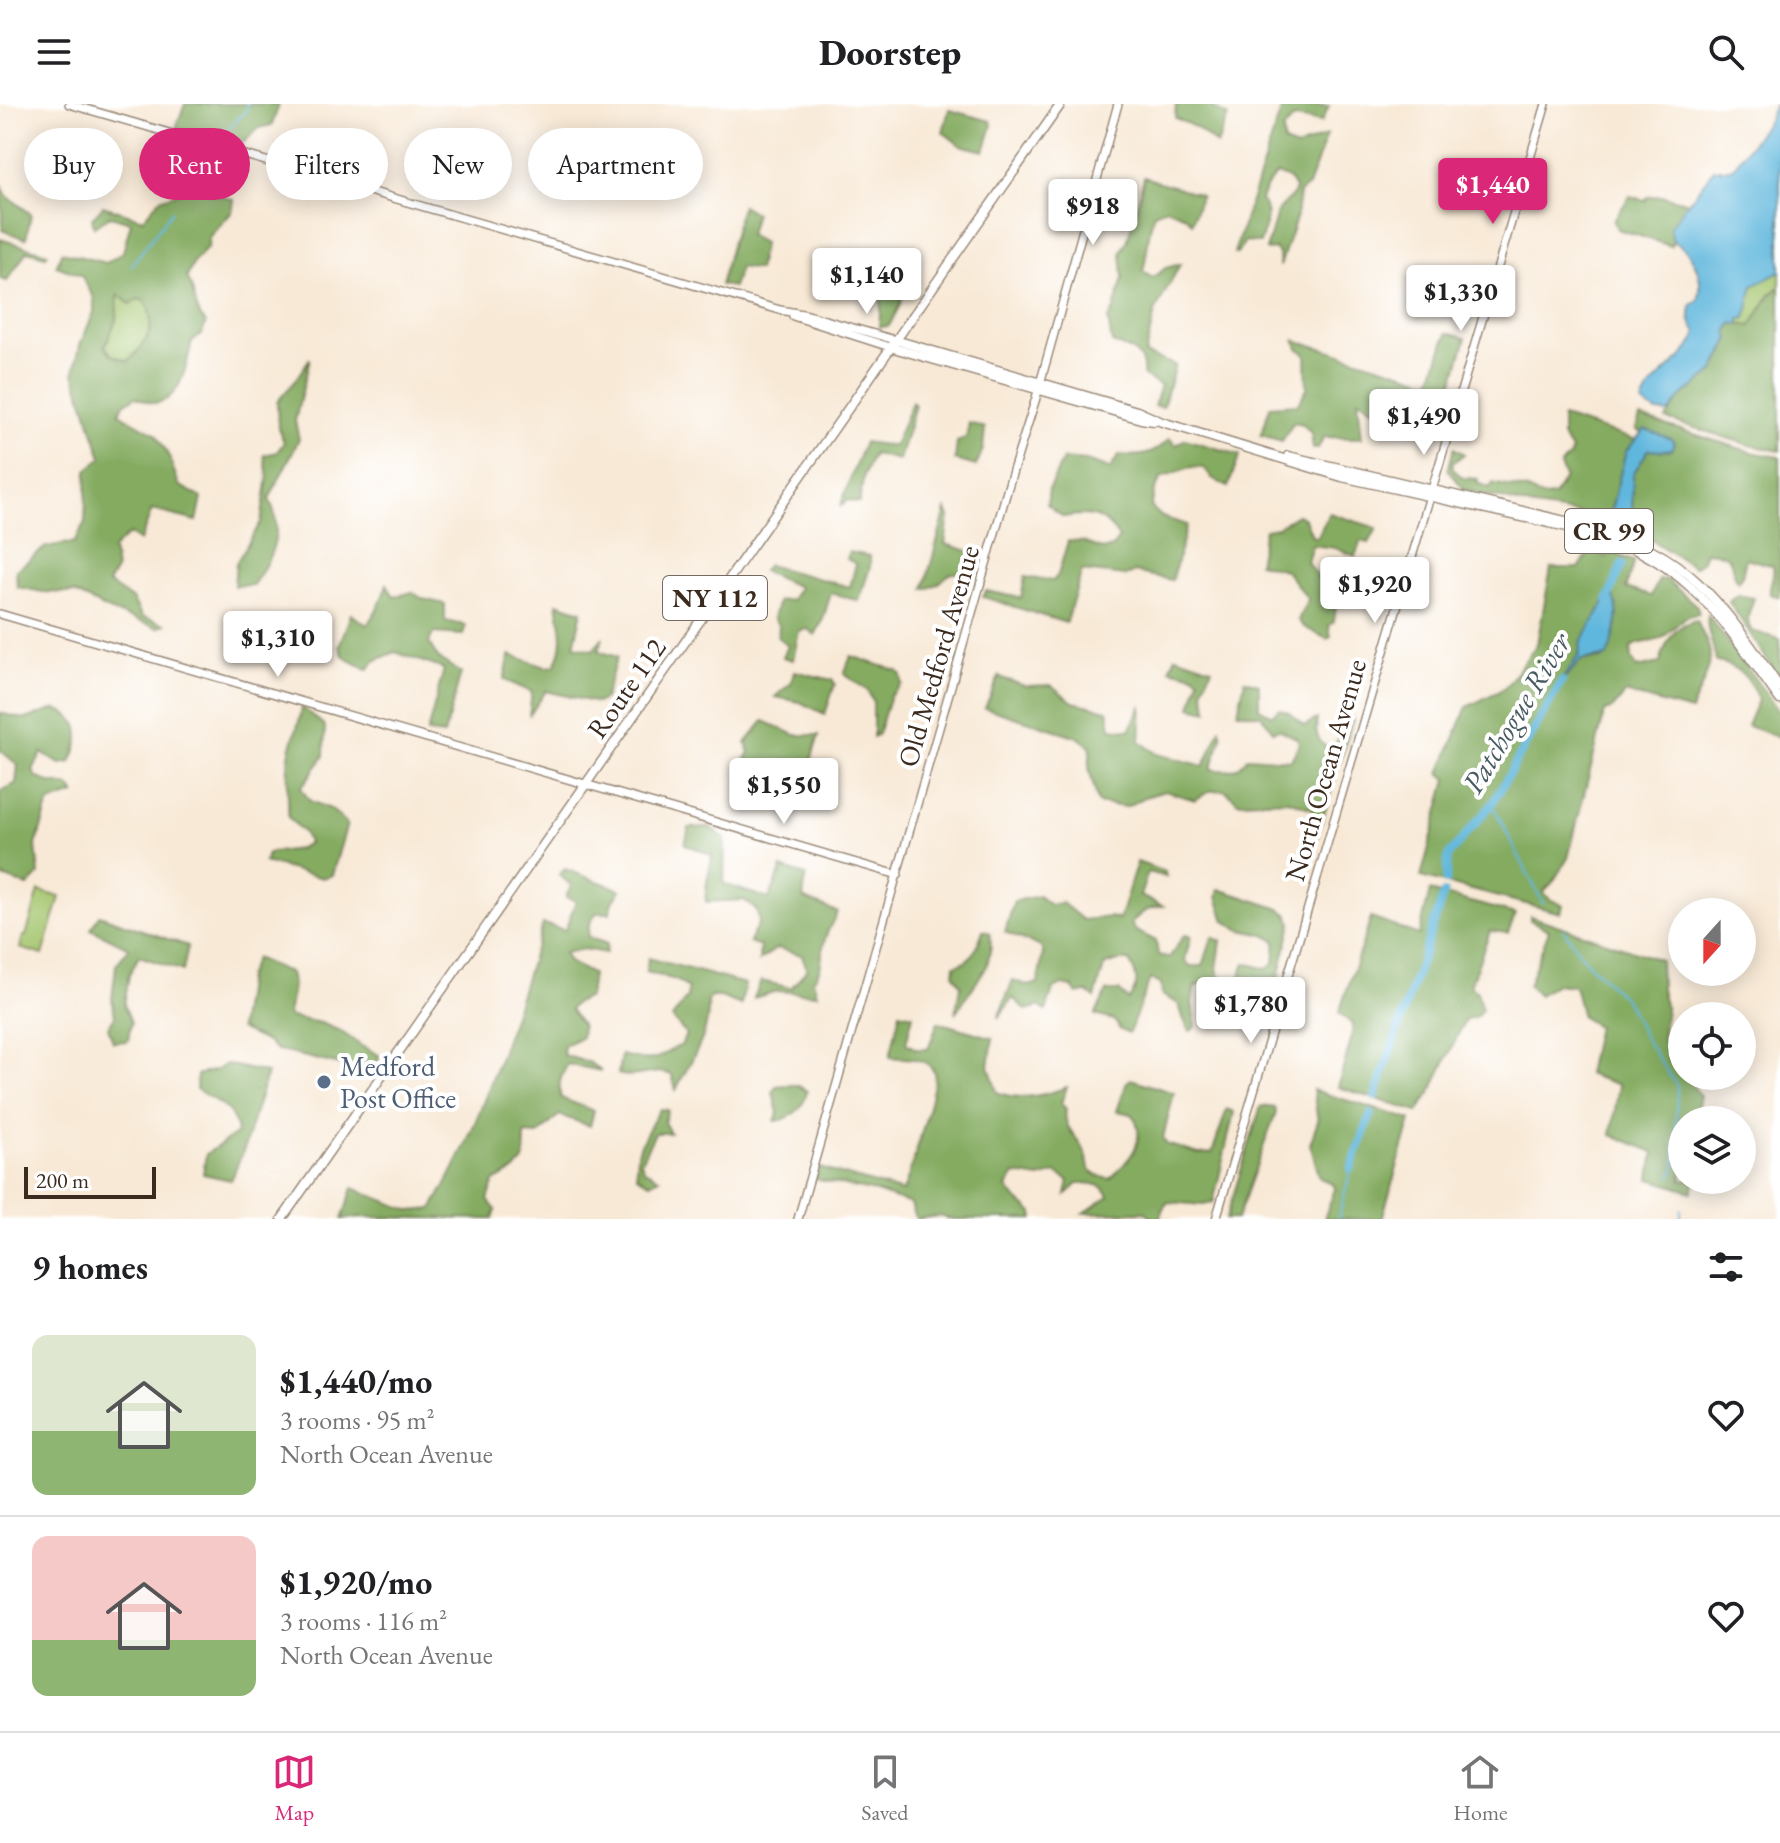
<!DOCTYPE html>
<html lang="en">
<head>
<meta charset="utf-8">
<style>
	body { margin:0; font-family:"EB Garamond",serif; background:#f2f2f2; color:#202124; height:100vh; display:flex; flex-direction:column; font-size:30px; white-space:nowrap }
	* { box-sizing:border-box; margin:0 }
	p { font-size:26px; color:#757577 }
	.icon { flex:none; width:44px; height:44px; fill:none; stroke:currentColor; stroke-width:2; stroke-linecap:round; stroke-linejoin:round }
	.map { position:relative; height:1115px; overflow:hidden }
	.sheet { display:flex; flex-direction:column; background:#fff; flex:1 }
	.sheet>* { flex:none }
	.banner { position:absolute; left:24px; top:24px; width:800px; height:72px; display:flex; gap:16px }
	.needle { width:52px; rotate:201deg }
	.controls { position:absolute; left:1668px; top:794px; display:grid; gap:16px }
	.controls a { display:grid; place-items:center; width:88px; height:88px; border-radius:50%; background:#fff; box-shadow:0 4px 20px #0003; font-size:40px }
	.scale { position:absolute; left:24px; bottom:20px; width:132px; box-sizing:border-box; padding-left:8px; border:4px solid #3b2a1e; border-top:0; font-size:22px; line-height:28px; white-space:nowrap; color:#3b2a1e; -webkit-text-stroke:6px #fff; paint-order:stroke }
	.price { position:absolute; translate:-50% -68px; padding:0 18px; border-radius:8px; background:#fff; color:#222; font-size:26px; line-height:52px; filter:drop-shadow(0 2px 4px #0008) }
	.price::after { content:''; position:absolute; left:50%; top:48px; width:24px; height:18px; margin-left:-12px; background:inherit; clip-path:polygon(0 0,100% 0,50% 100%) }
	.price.selected { background:#db2777; color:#fff }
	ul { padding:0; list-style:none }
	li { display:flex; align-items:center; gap:24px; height:200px; padding:0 32px }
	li+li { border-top:2px solid #e0e0e0 }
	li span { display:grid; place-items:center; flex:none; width:224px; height:160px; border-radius:16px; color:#555 }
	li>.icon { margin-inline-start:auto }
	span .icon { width:96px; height:96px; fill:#fffc; stroke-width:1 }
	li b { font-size:34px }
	h2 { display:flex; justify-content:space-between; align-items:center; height:96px; padding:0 32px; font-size:34px }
	.pill { padding:0 28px; border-radius:36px; background:#fff; box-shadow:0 4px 20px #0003; font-size:28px; line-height:72px }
	.pill.selected { background:#db2777; color:#fff }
	header { display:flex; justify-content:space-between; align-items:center; height:104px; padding:0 32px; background:#fff; font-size:36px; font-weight:800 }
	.tabs { display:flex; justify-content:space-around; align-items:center; height:112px; border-top:2px solid #e0e0e0; background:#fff; font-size:22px; color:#757577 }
	.tabs a { display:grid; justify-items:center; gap:4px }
	.tabs .selected { color:#db2777 }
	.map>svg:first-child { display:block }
	.green { fill:#a5c66e; stroke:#707846; stroke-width:2 }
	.forest { fill:#84ab61; stroke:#606a40; stroke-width:2; fill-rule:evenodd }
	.water { fill:#61b7dd; stroke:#4e707e; stroke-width:2 }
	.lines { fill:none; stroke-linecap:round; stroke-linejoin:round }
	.stream { stroke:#61b7dd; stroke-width:2 }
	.river { stroke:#61b7dd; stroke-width:8 }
	.secondary-casing { stroke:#9a8a7a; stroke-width:10 }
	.primary-casing { stroke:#9a8a7a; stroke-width:11 }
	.secondary { stroke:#fff; stroke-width:7 }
	.primary { stroke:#fff; stroke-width:8 }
	.service-dot { fill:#5c6f8a; stroke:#fff; stroke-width:3 }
	.labels { text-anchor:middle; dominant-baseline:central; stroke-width:8; stroke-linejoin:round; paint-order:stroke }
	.shield { fill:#fff; stroke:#766a62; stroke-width:2 }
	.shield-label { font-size:26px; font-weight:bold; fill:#3b2a1e }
	.street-label { font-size:28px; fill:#3b2a1e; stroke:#fff }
	.service-label { font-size:28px; fill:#4e5e75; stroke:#fff; text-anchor:start }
	.water-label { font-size:30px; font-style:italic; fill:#485b61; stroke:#fff }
</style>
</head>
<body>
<header><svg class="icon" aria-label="menu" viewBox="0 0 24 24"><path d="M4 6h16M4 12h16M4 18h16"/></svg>Doorstep<svg class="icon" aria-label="search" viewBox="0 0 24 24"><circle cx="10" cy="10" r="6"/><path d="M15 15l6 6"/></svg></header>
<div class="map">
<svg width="1780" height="1115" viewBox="0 0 1780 1115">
	<rect width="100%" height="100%" fill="#fff"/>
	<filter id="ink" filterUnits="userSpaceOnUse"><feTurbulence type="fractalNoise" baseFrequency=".0125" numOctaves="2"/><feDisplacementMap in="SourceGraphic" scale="16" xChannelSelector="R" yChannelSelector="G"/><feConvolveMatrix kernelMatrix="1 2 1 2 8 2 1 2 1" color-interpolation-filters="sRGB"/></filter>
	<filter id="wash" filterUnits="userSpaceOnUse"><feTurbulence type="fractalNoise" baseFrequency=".006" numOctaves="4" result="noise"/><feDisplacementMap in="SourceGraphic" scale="32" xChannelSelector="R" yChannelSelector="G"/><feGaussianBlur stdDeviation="1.8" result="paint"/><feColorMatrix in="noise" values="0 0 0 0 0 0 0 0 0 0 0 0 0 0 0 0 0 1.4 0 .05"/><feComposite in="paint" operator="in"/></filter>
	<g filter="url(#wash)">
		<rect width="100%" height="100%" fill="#f8e9d6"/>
		<path class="green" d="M1780,104V183L1770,191L1751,223L1732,219L1727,230Z
			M118,191L145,197C158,222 147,240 128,257L112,251L105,242L116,216Z
			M39,787L60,793L43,851L20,844L23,832H26Z"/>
		<path class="forest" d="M185,0H279L272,21L259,24L243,39L176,24Z
			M1176,0H1212V3L1228,12L1217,41L1197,24L1175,14Z
			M1283,0L1329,2L1322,18L1294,14L1283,26L1284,39L1297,44L1327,31L1308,82L1299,89L1296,114L1280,162L1279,150L1275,145L1266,146L1278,106L1294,90L1295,84L1289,75L1277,70L1270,77L1260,96C1272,109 1265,123 1260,139L1245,137L1237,150L1234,149Z
			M949,6L991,17L992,22L984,47L960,41L943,28Z
			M1144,73L1201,91L1192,119L1186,112L1166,104L1154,109C1148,127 1148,148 1143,167L1152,174L1166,164L1180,160L1155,208L1145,250L1175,261L1163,303L1154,302L1161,282L1143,272C1146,250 1131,245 1112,239L1108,216L1113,208L1123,174L1121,148L1128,135Z
			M0,79L7,92L31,110L26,135L2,126C5,110 0,96 0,79Z
			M192,83L234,96L232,108L209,133L208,143L194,158L187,173C196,189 193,206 206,219L201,231L192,237C187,257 182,298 154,299C149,299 140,294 135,293L124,300L119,309L156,330L168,350L179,381L202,394L197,417L152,406L140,437L129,430L113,445L116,466L108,479L133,496L142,513L165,520L158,524L114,508L74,489L43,488L17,483L16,466L46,443L75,438L85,418L87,366L102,354L74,269L80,241L94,208V194L81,171L56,162L62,148L106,159L123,148L131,118L110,112L94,123L92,114L103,102L143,115L160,95ZM118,191L130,200L138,195L145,197C158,221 147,241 128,257L112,251L105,242L116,216Z
			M1630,92L1645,97L1647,93L1663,92L1690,99L1670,123L1673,137L1671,142L1617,125L1613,117Z
			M742,101L755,109L749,131L763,139L758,166L740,163L733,183L720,181Z
			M0,135L48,149L46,152L27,147L7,177L0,175Z
			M913,151L900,201L889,222L879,223L881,196L871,186L877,166L894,168L901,152Z
			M1780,183V347L1749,341L1666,315L1680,294L1714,267L1730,235L1727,230L1732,219L1751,222L1770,191Z
			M1447,229L1466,234L1443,313L1435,311L1436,286L1396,295L1387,309L1375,306L1358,294L1362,334L1324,333L1318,344L1313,345L1311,329L1303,320L1294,318L1282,337L1261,331L1270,302L1298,300L1307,284L1306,251L1298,244L1295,236L1431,277Z
			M310,254L295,317L299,335L269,395C285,426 272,454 253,481L234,482L236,459L261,418L268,372L264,351L277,348L284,338L278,324L277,298L294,278Z
			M912,298L915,301L899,356L873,350L864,371L859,399L847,396L840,403L864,338L894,342Z
			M1562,313L1636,336L1626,347L1610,409L1632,410L1633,370L1649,345L1659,347L1671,345L1674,339L1645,326L1642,330L1636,325L1640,313L1751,348L1780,353V493L1770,490C1768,480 1776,472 1773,462L1746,454L1742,472L1738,478C1725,457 1741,450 1705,448L1701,458L1694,463L1637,427L1575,409L1534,403L1465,386L1448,366L1454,344L1464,350L1453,359V365L1463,374L1478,375L1477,379L1490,384L1493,379L1527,386L1542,393L1554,392L1565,374L1560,362L1570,352L1571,346L1562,333Z
			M969,319L985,324L983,345L976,362L955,356L957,338L966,334Z
			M1169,334L1176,341L1185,335L1240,351L1228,383L1212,374L1204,364L1190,363L1162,373L1155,386L1151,403L1162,413L1187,421L1172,476L1135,468L1126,472L1082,467L1066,519L983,493L986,487L1021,494L1025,473L1053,477L1058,471L1068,437L1083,438L1104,446L1113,442L1119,434C1105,411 1089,408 1063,413L1047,400L1049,385L1063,355L1086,357L1110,365L1119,351C1139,353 1156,352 1169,334Z
			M946,406L949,413L945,440L986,452L979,474C935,460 956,478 924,485Z
			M1329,409L1377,424L1369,439L1361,437L1355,452L1335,444L1312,441L1307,458L1318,473L1338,487L1334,517L1329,522L1331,533L1327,535L1304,523L1298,516L1308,495L1285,466L1258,459L1265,425L1277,423L1297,411L1305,415L1312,432L1317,434Z
			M1597,437L1598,449L1607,453L1612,449L1634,457L1626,484L1651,492L1659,476L1666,475L1697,502L1699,510C1682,510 1676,524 1662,534C1652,540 1642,536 1631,543L1632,555L1637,564L1660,559C1666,538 1674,520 1697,516C1700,526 1707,536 1709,545C1714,564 1697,590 1691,607L1626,589L1612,605L1605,607L1568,754L1552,779L1543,788L1551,796L1563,801L1561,809L1421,773L1447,675L1440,669L1467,603L1505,584L1537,540L1551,464H1579ZM1611,489C1624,510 1615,536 1602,555L1581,556L1562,577L1579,551L1581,538Z
			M849,448L870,452V463L859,497L831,489L822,518L815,531L808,525L799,527L793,556L783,553L788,542L778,533L779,522L773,514L778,497L791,496L799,483L762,467L768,461L850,483L856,460L847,455Z
			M387,480L394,493L412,488L423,495L445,500V517L466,521L463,531L433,529L429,539L438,554L461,569L444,631L427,629L444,565L395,548L374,557L368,566L344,553L339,542L351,510L367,521L379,502Z
			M1737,491L1754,494C1750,506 1744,516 1752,527L1780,535V575L1729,498Z
			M557,499L582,507L574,542L593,546L603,533L599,547L617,553L604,595L597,599L546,587L529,612L532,588L504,576L510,551L546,563L554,562C567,542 561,522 557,499Z
			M1708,511L1780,609V633L1747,622L1758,596C1751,576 1738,560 1716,558C1715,541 1705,528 1708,511Z
			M851,552L898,567L901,571L902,580L890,592L878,630L873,633V598L868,587L844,570Z
			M1176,552L1212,564L1203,584L1208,607L1191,603L1199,575L1195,571L1170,565Z
			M794,567L832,576L835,580L825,610L800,598L775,593L791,579Z
			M999,573L1025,582L1051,581L1073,598L1108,606L1111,624L1130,626L1142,601L1140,637L1157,650L1204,662L1220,625L1222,633L1211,665C1228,668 1237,668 1248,653L1291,656L1299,641L1298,635L1279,625L1273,627L1261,611L1238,608L1245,576L1259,580V604L1272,611L1279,605L1290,609L1304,622L1317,615C1315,630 1317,637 1329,645C1341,637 1344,622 1345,608L1353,616L1314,744L1304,740L1312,723V705L1289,696L1238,698L1225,686L1210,687L1195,696L1165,687L1145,693L1126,703L1098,699L1089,664L1091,643L1078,633L985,604Z
			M302,603L325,622L324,652L301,684L310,697L331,705L347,720L332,771L323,774L264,758L268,749L299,745L308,739L304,729L288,713C289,691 285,669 290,647C293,632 300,619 302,603Z
			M56,605C84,615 83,634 71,658L60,660L42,649L33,666L36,673L51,679L69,682L75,690L49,699L36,741L39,771L28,782L0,772V688L16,679L18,661L0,646V609L25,615Z
			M764,617L795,631H819L808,667L815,672L816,681L809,689L805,700L762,686L764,669L757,663L742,662L750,648L746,639Z
			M709,723L725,735L724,780L769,795L782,764L806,772L803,794L837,808C833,818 826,828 824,839C820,853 824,864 813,876L817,890L777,887L754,894L761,877L791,884L807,865L802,851L777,844L759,857L760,842L749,838L759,818L757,806L744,796L706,798C704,782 710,767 712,751L685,740L689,724Z
			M1137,758L1165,768L1166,773L1148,768L1140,792L1163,802C1148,804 1140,808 1131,820L1136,827L1156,837L1158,851L1169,854L1184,831L1191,832L1185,856L1190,862H1203L1212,833L1221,837L1217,865L1221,875L1214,880L1195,882L1192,899L1196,923L1190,927L1183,914L1179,900L1162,891L1161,880L1150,875L1129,929L1120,926L1114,916L1095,911L1107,887H1119L1128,896C1140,882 1138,872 1129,857H1118L1104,862L1095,894L1087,888L1077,890L1072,883L1062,881L1053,886L1046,907L1039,902L1026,906L1013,894L998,914L1013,876L1029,882L1038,879L1043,849L1041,843L1005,828L1014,797L1039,792L1050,801L1062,799L1083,816L1110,813L1119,816Z
			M565,765L621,786L611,800L610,809H596L589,821L588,833L607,840L606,849L584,845L564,849L570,859L592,870L589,893L575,899L570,905L582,922L581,933L564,941L563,951L590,959L601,967L568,960C561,971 557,981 561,994L594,1007L590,1022L559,1011L538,1031L525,1030L524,1057L514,1067L494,1078L488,1096L496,1106L493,1115L361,1113L342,1115L353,1084L411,1107L432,1105C485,1016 511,918 543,820L565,826L576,797L566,793L571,781L559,771Z
			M1219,785L1280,805L1288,811L1292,820L1271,905L1264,890L1244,886L1238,877L1245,859L1267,865L1274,859L1276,837L1265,831L1241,826L1225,817L1217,793Z
			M1430,787L1515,810L1508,829L1490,827L1470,882L1477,888L1482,905L1477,912L1465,916L1432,986L1418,1008L1338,983L1351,936L1353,920L1339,909L1371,814L1419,831Z
			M99,811L188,842L183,867L139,852L129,871L124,901L131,918L128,937L113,938L108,923L115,912L112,895L116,861L129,844L91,825Z
			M1530,812L1660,856L1661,885L1666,905L1662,935L1670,958L1682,964V972H1686L1700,992L1695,1016H1682V1076H1695L1692,1088L1650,1075L1654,1048L1611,1031L1619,981L1587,970L1597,922L1582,913L1574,882L1556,880L1539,891L1528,882L1549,826L1530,816Z
			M983,826L990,829L991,842L987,862L955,910L961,881L954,871L955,861C974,857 977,843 983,826Z
			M255,854L290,869L293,882L288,910L290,913L321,919L340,927L363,943L379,951V955L370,968L277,946L267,938L239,925L247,873Z
			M648,854L745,880L741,901L721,893H711L708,897C710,934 691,954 676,986L672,971C654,963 637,976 618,970L621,951C632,953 646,958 656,954C665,951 671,944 681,942L686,930L672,914L687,894L688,884L676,876L646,868Z
			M900,908L913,911L906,939L916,945H928L938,918L993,934L989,962L997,988C1019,998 1044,992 1067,983L1061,999L1066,1005C1062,1026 1080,1033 1086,1051C1089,1057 1086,1063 1092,1068C1097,1072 1105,1074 1110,1075C1129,1056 1149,1037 1132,1010L1117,1007L1127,978L1131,975L1174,989L1163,1034L1166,1040L1199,1050L1212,1049L1227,1005L1234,1008L1213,1099L1203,1101L1168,1098L1163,1104L1160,1115H1153L1146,1108L1084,1109L1109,1092C1104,1080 1091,1079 1079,1079L1066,1091L1069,1077L1056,1069L1040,1074L1015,1070L1007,1083L1015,1094L1033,1109L1034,1115H951L939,1112L916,1115L911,1100L876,1088L814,1075L820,1064L903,1088C909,1071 939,978 934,968C927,952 905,955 890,953Z
			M226,960L267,969L244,1045L231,1076L203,1070L206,1050L237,1029C234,1002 217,999 196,985L197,971L216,966Z
			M788,981H797L807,987C805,1003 791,1016 775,1017L778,1009L773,988L776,982Z
			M1313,986L1411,1016L1382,1115H1324L1335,1085L1334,1081L1320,1074L1310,1040L1318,1017Z
			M1261,1002L1275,1004L1276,1008L1237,1115H1226Z
			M660,1005L668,1006L664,1018L670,1029H655L641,1057L643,1065L659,1074L650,1079L637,1072C632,1048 648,1027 660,1005Z"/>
		<path class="water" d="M1775,0H1780V168L1753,182L1746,214L1740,215L1739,221L1732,219L1727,229L1730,234L1714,267L1680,294L1669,309L1657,308L1642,299C1653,268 1688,259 1697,228C1690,219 1688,211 1692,200L1698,197C1705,175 1694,147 1673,137L1670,123L1714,65H1732L1769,15Z
			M1645,325L1671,335L1674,339L1671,345L1659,347L1649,345L1633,370L1632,410L1623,417L1615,415L1610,410L1626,347Z
			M1611,488C1624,506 1614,535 1607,553L1581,556L1557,583L1579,551L1581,538Z"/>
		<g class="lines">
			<path class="stream" d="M228,25L246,7L247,0
				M131,162L172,107
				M1492,700L1543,799
				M1563,825L1586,857L1626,896L1644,933L1677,982L1675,1063L1671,1073
				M1338,1115L1351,1065
				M1681,1115V1105"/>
			<path class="river" d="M1624,406L1623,409L1638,422V426
				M1608,496L1622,460
				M1446,777L1448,752L1492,700L1562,577
				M1375,993L1444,789
				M1351,1065L1371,1010"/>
		</g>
	</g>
	<g filter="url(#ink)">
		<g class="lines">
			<g class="secondary-casing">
				<path id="secondary" d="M69,0L780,206L808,211L895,236
					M793,212L890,243
					M0,510L898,771
					M798,1115L1011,373L1036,294L1118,0
					M1216,1115L1546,0"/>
			</g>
			<g class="primary-casing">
				<path id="primary" d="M895,236L1137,307L1162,318L1342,373L1585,427C1687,454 1722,515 1780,596
					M890,243L1141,315L1154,317
					M1288,352L1595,424C1692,449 1726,506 1780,584
					M282,1115L1061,0"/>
			</g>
			<use href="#secondary" class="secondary"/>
			<use href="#primary" class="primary"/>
		</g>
	</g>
	<circle class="service-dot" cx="324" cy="978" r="8"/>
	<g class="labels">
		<g class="shield">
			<rect x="1565" y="405" width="88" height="44" rx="6"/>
			<rect x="663" y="472" width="104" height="44" rx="6"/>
		</g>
		<g class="shield-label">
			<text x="1609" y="427">CR 99</text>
			<text x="715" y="494">NY 112</text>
		</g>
		<g class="street-label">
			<text transform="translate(938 552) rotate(-74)">Old Medford Avenue</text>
			<text transform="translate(626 584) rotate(-55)">Route 112</text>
			<text transform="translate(1325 666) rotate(-74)">North Ocean Avenue</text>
		</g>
		<g class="service-label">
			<text x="340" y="962">Medford<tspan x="340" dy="32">Post Office</tspan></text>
		</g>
		<g class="water-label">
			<text transform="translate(1516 609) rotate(-59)">Patchogue River</text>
		</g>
	</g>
</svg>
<div class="controls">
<a><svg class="needle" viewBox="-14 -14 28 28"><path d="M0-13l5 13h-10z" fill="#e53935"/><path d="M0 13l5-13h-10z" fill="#757577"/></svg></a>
<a><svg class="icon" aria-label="locate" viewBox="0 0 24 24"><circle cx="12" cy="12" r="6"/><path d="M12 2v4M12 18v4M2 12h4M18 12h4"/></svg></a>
<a><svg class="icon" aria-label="layers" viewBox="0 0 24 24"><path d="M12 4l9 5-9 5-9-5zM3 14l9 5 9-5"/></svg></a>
</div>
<div class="scale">200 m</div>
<b class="price selected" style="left:1493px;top:122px">$1,440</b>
<b class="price" style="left:1093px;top:143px">$918</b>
<b class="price" style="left:867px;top:212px">$1,140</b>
<b class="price" style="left:1461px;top:229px">$1,330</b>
<b class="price" style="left:1424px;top:353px">$1,490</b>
<b class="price" style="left:1375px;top:521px">$1,920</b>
<b class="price" style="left:278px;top:575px">$1,310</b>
<b class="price" style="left:784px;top:722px">$1,550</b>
<b class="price" style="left:1251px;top:941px">$1,780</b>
<div class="banner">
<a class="pill">Buy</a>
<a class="pill selected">Rent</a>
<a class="pill">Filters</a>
<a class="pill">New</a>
<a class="pill">Apartment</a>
</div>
</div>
<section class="sheet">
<h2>9 homes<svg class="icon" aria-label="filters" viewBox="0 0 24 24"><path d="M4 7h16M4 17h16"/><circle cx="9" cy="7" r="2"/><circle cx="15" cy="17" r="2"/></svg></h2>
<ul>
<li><span style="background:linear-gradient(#dfe7d0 60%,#8fb573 0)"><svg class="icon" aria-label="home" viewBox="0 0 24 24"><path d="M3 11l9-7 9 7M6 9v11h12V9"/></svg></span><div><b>$1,440/mo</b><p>3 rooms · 95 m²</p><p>North Ocean Avenue</p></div><svg class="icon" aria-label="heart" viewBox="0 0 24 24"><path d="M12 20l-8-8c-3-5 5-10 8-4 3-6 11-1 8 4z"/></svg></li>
<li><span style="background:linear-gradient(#f6c9c9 65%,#8fb573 0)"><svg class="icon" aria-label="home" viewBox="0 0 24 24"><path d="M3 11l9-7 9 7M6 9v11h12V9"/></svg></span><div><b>$1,920/mo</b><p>3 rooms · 116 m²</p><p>North Ocean Avenue</p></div><svg class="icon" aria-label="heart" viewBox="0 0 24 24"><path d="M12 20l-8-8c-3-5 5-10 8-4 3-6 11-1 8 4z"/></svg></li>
</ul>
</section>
<nav class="tabs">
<a class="selected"><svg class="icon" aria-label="map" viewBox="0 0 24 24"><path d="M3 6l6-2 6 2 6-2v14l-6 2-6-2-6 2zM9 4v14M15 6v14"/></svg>Map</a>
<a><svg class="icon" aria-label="saved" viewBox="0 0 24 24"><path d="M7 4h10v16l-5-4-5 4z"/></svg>Saved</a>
<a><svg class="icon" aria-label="home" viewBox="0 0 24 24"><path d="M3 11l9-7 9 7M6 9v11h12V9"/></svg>Home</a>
</nav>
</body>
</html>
